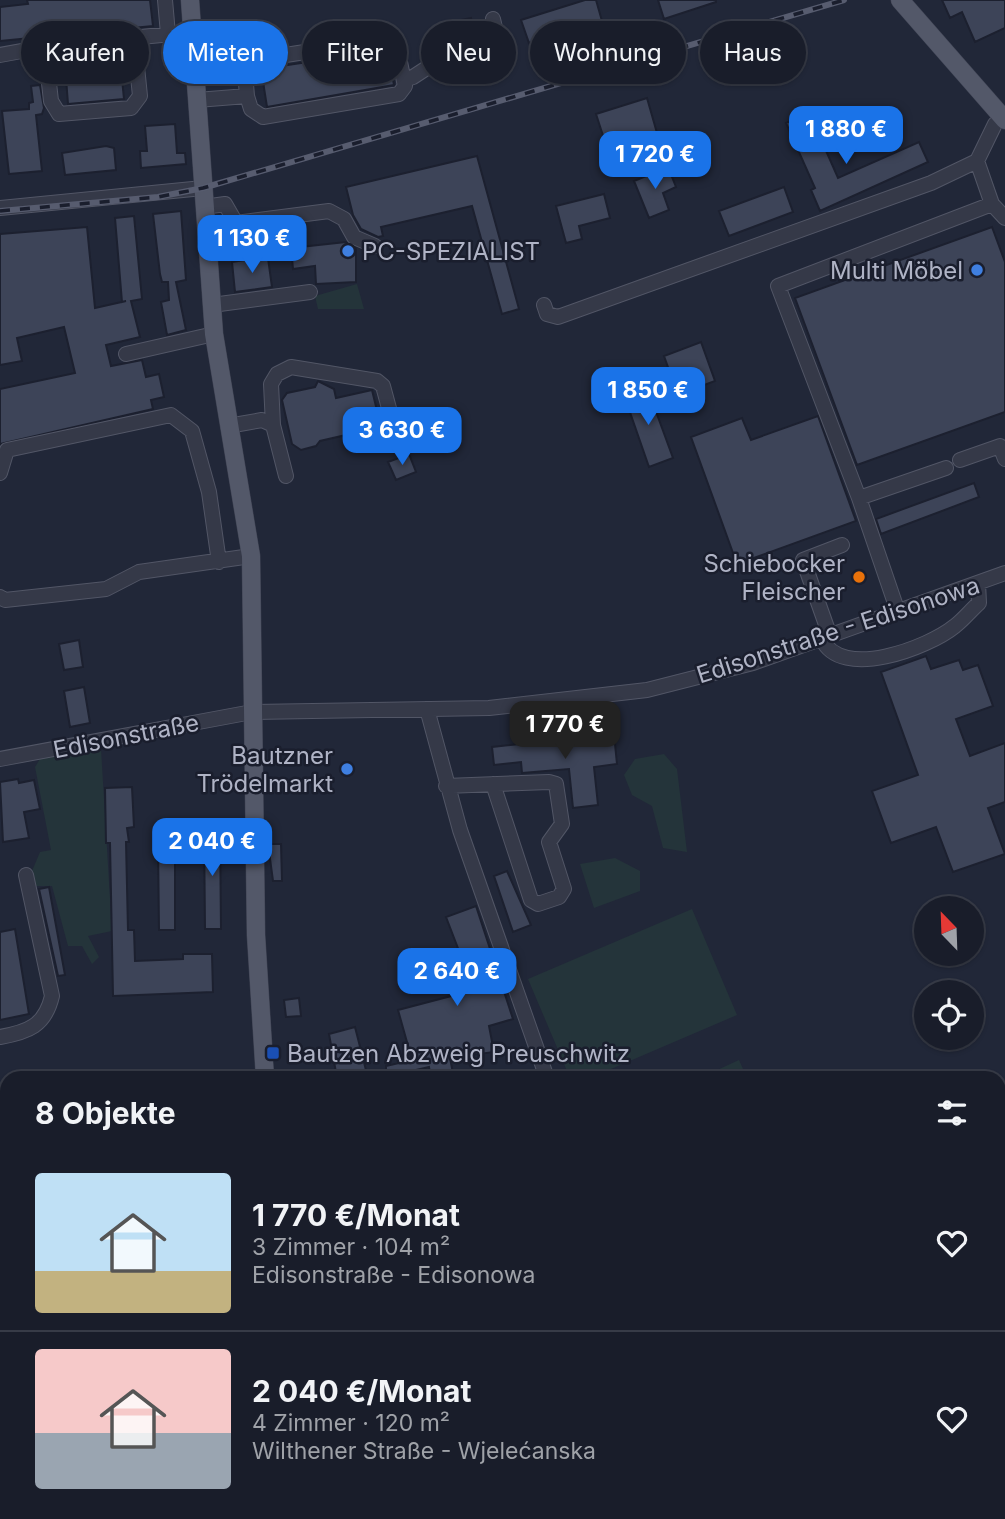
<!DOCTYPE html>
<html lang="de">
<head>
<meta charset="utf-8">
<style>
	body { margin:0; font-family:Inter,sans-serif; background:#262a36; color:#f1f3f6; height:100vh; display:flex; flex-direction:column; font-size:26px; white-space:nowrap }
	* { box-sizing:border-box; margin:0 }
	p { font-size:23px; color:#9fa2a8 }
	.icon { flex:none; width:38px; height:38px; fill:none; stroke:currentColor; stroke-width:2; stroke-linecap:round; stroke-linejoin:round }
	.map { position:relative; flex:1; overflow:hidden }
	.side { position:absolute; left:0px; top:1071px; width:1006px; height:448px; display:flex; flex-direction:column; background:#191d2a; border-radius:21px 21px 0 0; box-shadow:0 2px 5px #0004,0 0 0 2px #373b47 }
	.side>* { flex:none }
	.hud { position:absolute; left:21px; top:21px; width:964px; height:63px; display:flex; gap:14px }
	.needle { width:46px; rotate:337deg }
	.fabs { position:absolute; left:914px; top:896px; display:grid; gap:14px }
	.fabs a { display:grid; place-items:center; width:70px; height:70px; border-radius:50%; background:#191d2a; box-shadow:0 2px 5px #0004,0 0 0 2px #373b47; font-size:35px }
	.price { position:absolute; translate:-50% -60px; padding:0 16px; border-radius:14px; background:#1a73e8; color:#fff; font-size:23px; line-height:46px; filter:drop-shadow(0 2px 4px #0008) }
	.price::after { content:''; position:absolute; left:50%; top:42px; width:21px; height:16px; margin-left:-10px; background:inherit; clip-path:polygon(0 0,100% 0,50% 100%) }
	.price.active { background:#222; color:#fff }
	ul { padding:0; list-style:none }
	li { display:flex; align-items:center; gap:21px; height:175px; padding:0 35px }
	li+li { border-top:2px solid #373b47 }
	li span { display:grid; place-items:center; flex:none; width:196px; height:140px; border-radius:7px; color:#555 }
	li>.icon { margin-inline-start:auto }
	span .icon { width:84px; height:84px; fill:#fffc; stroke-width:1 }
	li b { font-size:30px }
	h2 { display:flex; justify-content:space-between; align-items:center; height:84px; padding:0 35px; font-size:30px }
	.tag { padding:0 24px; border-radius:32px; background:#191d2a; box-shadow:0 2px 5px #0004,0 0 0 2px #373b47; font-size:24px; line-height:63px }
	.tag.active { background:#1a73e8; color:#fff }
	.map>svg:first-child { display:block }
	.green { fill:#24343a }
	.building { fill:#3d4458; stroke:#1c202f; stroke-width:2 }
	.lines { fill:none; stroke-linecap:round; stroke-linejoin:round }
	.minor-casing { stroke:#525666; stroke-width:16 }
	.major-casing { stroke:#3e4252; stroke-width:19 }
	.minor { stroke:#353948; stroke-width:14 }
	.major { stroke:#535869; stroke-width:18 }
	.rail-casing { stroke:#575c6f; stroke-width:6 }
	.rail { stroke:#1a1e2d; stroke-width:3.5; stroke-dasharray:10; stroke-linecap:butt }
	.shop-dot { fill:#3f7fe0; stroke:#1a1e2d; stroke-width:2.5 }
	.food-dot { fill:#e8710a; stroke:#1a1e2d; stroke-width:2.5 }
	.transit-dot { fill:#1a4fb4; stroke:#1a1e2d; stroke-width:2.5 }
	.labels { text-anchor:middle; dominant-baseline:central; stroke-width:5; stroke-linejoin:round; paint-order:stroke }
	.poi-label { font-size:24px; fill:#afb3c5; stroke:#1a1e2d; text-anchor:end }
	.street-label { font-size:24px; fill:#afb3c5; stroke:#1a1e2d }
</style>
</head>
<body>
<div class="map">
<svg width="1005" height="1519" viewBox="0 0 1005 1519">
	<rect width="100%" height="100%" fill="#212738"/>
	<path class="green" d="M357,284L364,309H318L315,296Z
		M101,749L112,931L88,936L99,957L92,964L82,946H68L52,886H36L32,871L40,852L51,850L35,767L40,759Z
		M664,754L677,769L687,852L663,848L652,806L632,795L624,775L635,759Z
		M615,858L640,871V891L594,908L580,864Z
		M692,909L737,1015L590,1078H570L528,979Z
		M739,1060L747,1078H700Z
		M374,1512H564L568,1519H370Z"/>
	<path class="building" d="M27,0H150L153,26L0,41V7L28,4Z
		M585,0H596L602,21L529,43L521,20Z
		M658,0H716V2L664,19Z
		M942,0H1005V28L975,42L962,12L950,18Z
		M471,18L476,44L457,47L452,22Z
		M119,49L124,99L68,104L65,65H58L57,55Z
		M388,50L394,85L267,107L261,69Z
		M40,85L44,108L42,114L36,115L42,171L9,174L2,111L29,109V103L33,102L31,86Z
		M647,98L657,133L607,148L596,114Z
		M809,112L838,178L919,142L928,162L820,211L811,190L815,188L786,123Z
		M175,124L177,153H185L186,164L141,168L140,151H147L145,126Z
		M106,146L114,148L116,170L65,175L62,153Z
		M477,156L519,309L502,314L472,206L381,227L383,236L378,237L361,229L353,215L346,187Z
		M668,167L676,187L663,193L669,210L649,218L634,181Z
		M784,187L793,212L729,236L719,211Z
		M604,194L610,218L579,226L582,239L566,243L556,206Z
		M181,211L186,280L176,282L186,330L167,335L161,302L169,300L168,282H162L160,274L153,214Z
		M134,216L142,299L131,301L140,337L106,345L111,366L142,360L146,377L159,374L164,397L151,400L153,409L0,444V389L75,373L64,327L17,338L22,361L0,365V234L87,227L95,308L126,301L122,302L115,218Z
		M992,227L1005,262V412L857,465L795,298Z
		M346,242L356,248V282L316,284L315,266L293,269L291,248Z
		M258,258H268L272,287L235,292L232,262Z
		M701,342L715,381L678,395L664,356Z
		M318,381L334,389L336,398L372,390L381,427L320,441L316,446L301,450L292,444L282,400L287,393L315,387Z
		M647,387L673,458L649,467L624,395Z
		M818,416L856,521L737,564L691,437L742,418L751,440Z
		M409,454L416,472L396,480L388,462Z
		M974,483L979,497L881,534L876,519Z
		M79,640L83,667L64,670L59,644Z
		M926,656L931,669L959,660L963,670L978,665L993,706L956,719L970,756L1005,743V802L988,808L1005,854L953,872L936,827L891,843L872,791L918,775L881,672Z
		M84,687L90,723L70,727L64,691Z
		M614,734L617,764L594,767L598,805L573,808L569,769L522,773L521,762L494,765L492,747Z
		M18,779L19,783L34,780L40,809L24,812L29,838L3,842L0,782Z
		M132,787L134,827L127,828L129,842H126L128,930H134L135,961L183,959V954H212L213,992L113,996L110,843H106L105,788Z
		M204,827H220L221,929H205Z
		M268,844H281L282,881H273Z
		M158,847H175V930H159Z
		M507,871L531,925L513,932L494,876Z
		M49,887L65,975L58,976L39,889Z
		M476,906L513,1019L489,1026L494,1052L450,1058L454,1078H431L429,1067L386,1077V1066L412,1060L398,1010L474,990L446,917Z
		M15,929L29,1014L0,1020V932Z
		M299,998L301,1016L286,1017L284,1000Z
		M355,1027L368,1078H337L329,1034Z"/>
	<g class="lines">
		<g class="minor-casing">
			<path id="minor" d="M165,0L168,34
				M45,47L51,101L59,114L131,108L140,96L134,37
				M0,55L49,46L192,32
				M404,80L413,77L439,60L500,49L493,19
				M197,100L247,96L245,72L252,62L260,59L388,39L396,43L405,86L399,94L263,117L251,109L247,96
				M992,204L1005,218
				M204,207L225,204L236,223L329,211L344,219L354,237L375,246
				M0,208L203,188
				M212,305L310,292
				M544,305L547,314L558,317L931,183L977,161L995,124L1003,117
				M126,354L214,334
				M273,425L271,384L277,374L291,367L377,381L383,386L397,438
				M228,426L262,420L273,425L286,476
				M960,460L1000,446L1005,459
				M0,473L7,450L171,415L192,431L209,492L219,562
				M859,498L778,286L992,204L977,161
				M0,597L5,600L106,589L139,572L251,556
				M898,612L859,498L946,468
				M830,636L803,560L842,545
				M822,639C841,681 928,648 955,626C964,619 971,610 979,603L978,583
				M427,709L460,830L547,1078
				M0,759L252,712L489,708L647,690L753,663L1005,573
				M446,786L549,782L556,784L562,824L549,842L564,889L559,897L538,904L531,900L493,784
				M0,1037C28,1032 45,1026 52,996L26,875
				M95,1519L96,1512"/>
		</g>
		<g class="major-casing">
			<path id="major" d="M190,0L214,334L251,556L256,935L265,1078
				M900,0L1005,120
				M354,1512L356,1519"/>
		</g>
		<use href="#minor" class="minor"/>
		<use href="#major" class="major"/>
		<g class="rail-casing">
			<path id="rail" d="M0,211L158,197L203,188L844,0"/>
		</g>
		<use href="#rail" class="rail"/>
	</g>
	<g class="shop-dot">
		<circle cx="348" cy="251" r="7"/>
		<circle cx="977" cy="270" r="7"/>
		<circle cx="347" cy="769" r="7"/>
	</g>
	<circle class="food-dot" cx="859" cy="577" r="7"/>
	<rect class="transit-dot" x="266" y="1046" width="14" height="14" rx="3.5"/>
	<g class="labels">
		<g class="poi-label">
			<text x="362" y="251" text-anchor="start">PC-SPEZIALIST</text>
			<text x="963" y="270">Multi Möbel</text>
			<text x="845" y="563">Schiebocker<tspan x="845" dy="28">Fleischer</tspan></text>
			<text x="333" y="755">Bautzner<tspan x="333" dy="28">Trödelmarkt</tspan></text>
			<text x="287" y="1053" text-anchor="start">Bautzen Abzweig Preuschwitz</text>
		</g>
		<g class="street-label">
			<text transform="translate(838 630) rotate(-18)">Edisonstraße - Edisonowa</text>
			<text transform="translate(126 736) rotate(-11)">Edisonstraße</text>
		</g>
	</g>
</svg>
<div class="fabs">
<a><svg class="needle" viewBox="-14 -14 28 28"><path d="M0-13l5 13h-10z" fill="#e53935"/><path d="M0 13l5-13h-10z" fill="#9fa2a8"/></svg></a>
<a><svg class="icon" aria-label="locate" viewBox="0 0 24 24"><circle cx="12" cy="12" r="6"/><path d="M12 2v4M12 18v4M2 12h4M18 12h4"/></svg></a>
</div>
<b class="price" style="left:846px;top:166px">1 880 €</b>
<b class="price" style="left:655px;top:191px">1 720 €</b>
<b class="price" style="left:252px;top:275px">1 130 €</b>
<b class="price" style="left:648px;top:427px">1 850 €</b>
<b class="price" style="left:402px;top:467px">3 630 €</b>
<b class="price active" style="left:565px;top:761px">1 770 €</b>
<b class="price" style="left:212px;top:878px">2 040 €</b>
<b class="price" style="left:457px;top:1008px">2 640 €</b>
<div class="hud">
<a class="tag">Kaufen</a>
<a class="tag active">Mieten</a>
<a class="tag">Filter</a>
<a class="tag">Neu</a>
<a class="tag">Wohnung</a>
<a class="tag">Haus</a>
</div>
<section class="side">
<h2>8 Objekte<svg class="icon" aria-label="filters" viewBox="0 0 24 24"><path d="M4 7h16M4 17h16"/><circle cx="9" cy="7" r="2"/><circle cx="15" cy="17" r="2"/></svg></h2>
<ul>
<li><span style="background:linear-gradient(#bfe0f5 70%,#c2b280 0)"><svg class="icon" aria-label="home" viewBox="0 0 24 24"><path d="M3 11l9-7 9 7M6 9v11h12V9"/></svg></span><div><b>1 770 €/Monat</b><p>3 Zimmer · 104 m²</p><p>Edisonstraße - Edisonowa</p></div><svg class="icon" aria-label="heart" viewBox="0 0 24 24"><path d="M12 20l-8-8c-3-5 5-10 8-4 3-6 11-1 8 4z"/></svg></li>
<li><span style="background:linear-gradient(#f6c9c9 60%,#9aa5b1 0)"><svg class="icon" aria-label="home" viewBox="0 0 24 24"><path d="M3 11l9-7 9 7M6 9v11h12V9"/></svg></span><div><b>2 040 €/Monat</b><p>4 Zimmer · 120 m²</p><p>Wilthener Straße - Wjelećanska</p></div><svg class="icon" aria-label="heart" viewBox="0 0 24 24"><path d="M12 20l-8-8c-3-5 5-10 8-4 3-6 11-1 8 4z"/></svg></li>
</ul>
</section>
</div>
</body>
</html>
